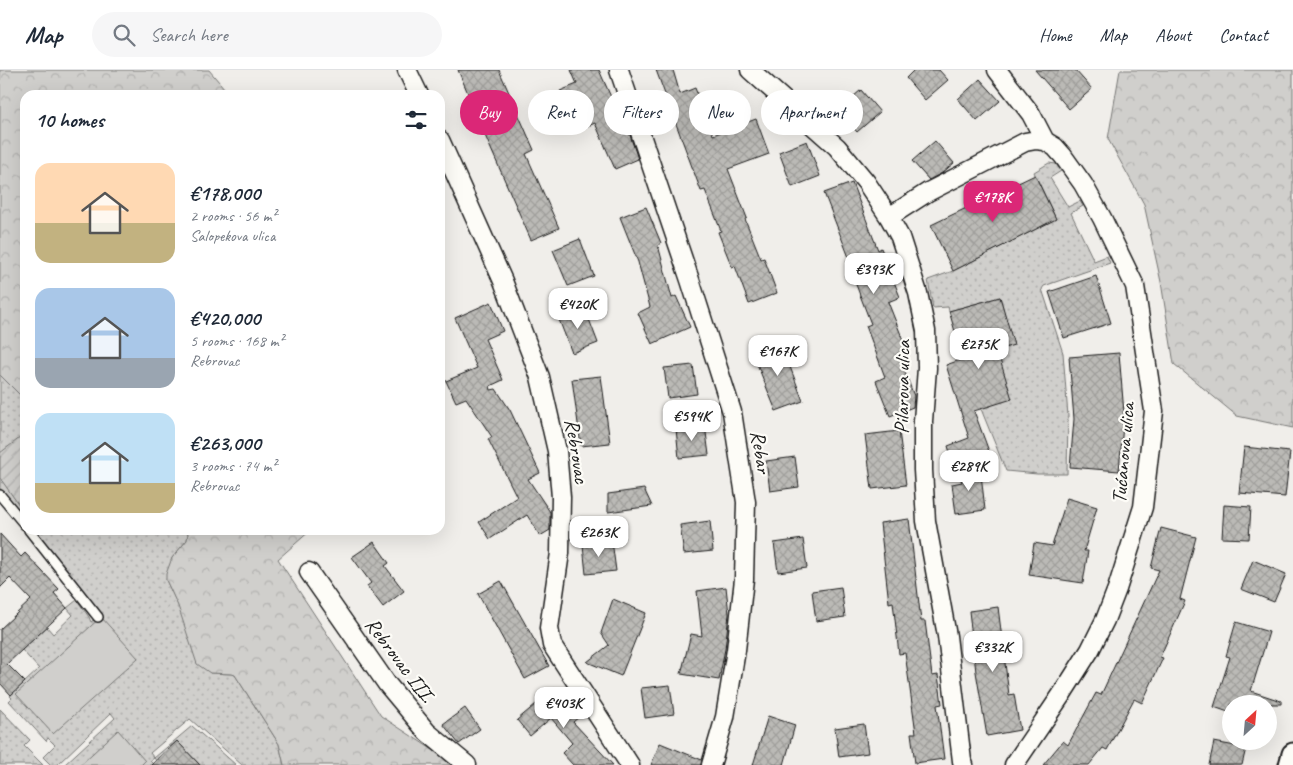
<!DOCTYPE html>
<html lang="en">
<head>
<meta charset="utf-8">
<style>
	body { margin:0; font-family:Caveat,sans-serif; background:#f6f6f7; color:#1f2937; height:100vh; display:flex; flex-direction:column; font-size:19px; white-space:nowrap }
	* { box-sizing:border-box; margin:0 }
	p { font-size:16px; color:#747a83 }
	.icon { flex:none; width:28px; height:28px; fill:none; stroke:currentColor; stroke-width:2; stroke-linecap:round; stroke-linejoin:round }
	.map { position:relative; flex:1; overflow:hidden }
	.details { position:absolute; left:20px; top:20px; width:425px; height:445px; display:flex; flex-direction:column; background:#fff; border-radius:15px; box-shadow:0 5px 20px #0002 }
	.details>* { flex:none }
	.hud { position:absolute; left:460px; top:20px; width:475px; height:45px; display:flex; gap:10px }
	.needle { width:32px; rotate:26deg }
	.fabs { position:absolute; left:1222px; top:625px; display:grid; gap:10px }
	.fabs a { display:grid; place-items:center; width:55px; height:55px; border-radius:50%; background:#fff; box-shadow:0 5px 20px #0002; font-size:25px }
	.price { position:absolute; translate:-50% -42px; padding:0 11px; border-radius:10px; background:#fff; color:#222; font-size:16px; line-height:32px; filter:drop-shadow(0 1px 2px #0008) }
	.price::after { content:''; position:absolute; left:50%; top:30px; width:15px; height:11px; margin-left:-8px; background:inherit; clip-path:polygon(0 0,100% 0,50% 100%) }
	.price.current { background:#db2777; color:#fff }
	ul { padding:0; list-style:none }
	li { display:flex; align-items:center; gap:15px; height:125px; padding:0 15px }
	li span { display:grid; place-items:center; flex:none; width:140px; height:100px; border-radius:15px; color:#555 }
	li>.icon { margin-inline-start:auto }
	span .icon { width:60px; height:60px; fill:#fffc; stroke-width:1 }
	li b { font-size:21px }
	h2 { display:flex; justify-content:space-between; align-items:center; height:60px; padding:0 15px; font-size:21px }
	.tag { padding:0 18px; border-radius:22px; background:#fff; box-shadow:0 5px 20px #0002; font-size:18px; line-height:45px }
	.tag.current { background:#db2777; color:#fff }
	header { display:flex; align-items:center; gap:30px; box-sizing:border-box; height:70px; padding:0 25px; background:#fff; border-bottom:1px solid #e0e1e3 }
	header strong { font-size:24px }
	nav { display:flex; gap:28px; margin-inline-start:auto; font-size:18px }
	.search { width:350px; height:45px; background:#f6f6f7; display:flex; align-items:center; gap:12px; box-sizing:border-box; padding:0 18px; border-radius:28px; color:#747a83; font-size:19px }
	.map>svg:first-child { display:block }
	.grass { fill:url(#grass-dots); stroke:#767674 }
	.forest { fill:url(#forest-crowns); stroke:#767674 }
	.garden { fill:url(#garden-furrows); stroke:#767674 }
	.pitch { fill:#d0cfcc; stroke:#767674 }
	.building { fill:url(#building-cross-hatch); stroke:#1c1c1c }
	.lines { fill:none; stroke-linecap:round; stroke-linejoin:round }
	.service-casing { stroke:#1c1c1c; stroke-width:12 }
	.minor-casing { stroke:#1c1c1c; stroke-width:21 }
	.tertiary-casing { stroke:#1c1c1c; stroke-width:25 }
	.service { stroke:#fdfcf7; stroke-width:9 }
	.minor { stroke:#fdfcf7; stroke-width:18 }
	.tertiary { stroke:#fdfcf7; stroke-width:21 }
	.labels { text-anchor:middle; dominant-baseline:central; stroke-width:4.5; stroke-linejoin:round; paint-order:stroke }
	.street-label { font-size:21px; fill:#1c1c1c; stroke:#fdfcf7 }
</style>
</head>
<body>
<header>
<strong>Map</strong>
<div class="search"><svg class="icon" aria-label="search" viewBox="0 0 24 24"><circle cx="10" cy="10" r="6"/><path d="M15 15l6 6"/></svg>Search here</div>
<nav><a>Home</a><a>Map</a><a>About</a><a>Contact</a></nav>
</header>
<div class="map">
<svg width="1293" height="695" viewBox="0 0 1293 695">
	<defs>
		<pattern id="grass-dots" width="8" height="8" patternUnits="userSpaceOnUse" patternTransform="scale(1.25)"><rect width="8" height="8" fill="#d0cfcc"/><path d="M2 2h.1M6 6h.1" fill="none" stroke="#b2b1af" stroke-width="1.8" stroke-linecap="round"/></pattern>
		<pattern id="forest-crowns" width="20" height="18" patternUnits="userSpaceOnUse" patternTransform="scale(1.25)"><rect width="20" height="18" fill="#d0cfcc"/><path d="M2 6a3 3 0 1 1 6 0M12 15a3 3 0 1 1 6 0" fill="none" stroke="#b2b1af"/></pattern>
		<pattern id="garden-furrows" width="10" height="10" patternUnits="userSpaceOnUse" patternTransform="scale(1.25)"><rect width="10" height="10" fill="#d0cfcc"/><path d="M-1 1l2-2M0 10L10 0M9 11l2-2" fill="none" stroke="#b2b1af"/></pattern>
		<pattern id="building-cross-hatch" width="8" height="8" patternUnits="userSpaceOnUse" patternTransform="scale(1.25)"><rect width="8" height="8" fill="#bbbab6"/><path d="M0 0l8 8M0 8l8-8" fill="none" stroke="#a09f9c"/></pattern>
	</defs>
	<rect width="100%" height="100%" fill="#f0eeea"/>
	<filter id="ink" filterUnits="userSpaceOnUse"><feTurbulence type="fractalNoise" baseFrequency=".02" numOctaves="2"/><feDisplacementMap in="SourceGraphic" scale="10" xChannelSelector="R" yChannelSelector="G"/><feConvolveMatrix kernelMatrix="1 2 1 2 8 2 1 2 1" color-interpolation-filters="sRGB"/></filter>
	<g filter="url(#ink)">
		<path class="grass" d="M1049,93L1056,94L1061,101L1050,108L1068,137L1080,131L1083,136L1071,143L1094,191L1107,186L1110,193L1044,216L1042,219L1063,283L1068,346L1067,404H1037L1006,401L981,339L997,280L1013,275L1000,227L949,241L948,237L933,238L928,210L953,201L1056,149L1034,102Z
			M0,305L22,327L25,325V450L0,418Z
			M33,460H187L188,464L187,470L172,488L166,510L210,603L233,604L235,605L279,674L284,695H242L190,649L150,683L154,688L192,656L236,695H200L177,671L158,688L160,695L154,688L150,691L154,695H64L115,648L111,643L57,695H51L43,687L55,675L48,668L46,671L9,631L12,628L10,626L39,599L22,580L47,557L53,564L73,545L67,538L77,530L89,547L91,552L101,544Z
			M0,639L30,670L24,676L43,695H0Z"/>
		<path class="forest" d="M0,0H209L230,25H25V325L22,327L0,305Z
			M1120,0H1293V358L1237,346L1174,294L1161,212L1144,134L1108,69Z
			M187,460H311L278,489L381,646L456,695H284L279,674L235,605L232,604L210,603L197,594L178,536L166,510V504L172,488L187,470L188,464Z"/>
		<path class="garden" d="M25,364V429L19,435L0,408V383Z"/>
		<path class="pitch" d="M101,547L138,588L53,664L16,624Z
			M118,660L145,691L141,695H80Z"/>
		<path class="building" d="M458,0H499L534,80L526,84L559,158L531,170L469,29L470,28Z
			M571,0H599L627,63L629,62L638,89L615,99L595,53L577,61L560,21L577,14Z
			M656,0H673L680,24L695,18L713,65L756,49L769,84L728,99L747,148L745,149L761,189L764,188L777,223L749,234L735,196L732,197L718,162L721,161L705,120L701,121Z
			M914,0H939L948,10L925,30L906,8Z
			M1035,0H1075L1092,19L1069,39Z
			M980,9L1000,31L977,51L958,29Z
			M861,20L880,42L857,62L838,40Z
			M807,71L820,106L792,117L779,82Z
			M935,71L954,93L942,103L929,110L912,91Z
			M1035,105L1056,149L953,201L931,155Z
			M852,113L878,180L881,178L900,227L888,232L907,280L898,284L914,326L913,337L890,346L876,311L885,307L866,256L871,254L847,191L850,190L824,123Z
			M646,137L661,173L658,175L672,228L676,226L690,257L652,274L638,243L650,237L638,192L620,147Z
			M580,169L594,206L568,216L553,180Z
			M1096,206L1111,253L1064,268L1049,222Z
			M1000,227L1014,275L997,280L1012,329L974,341L990,384L973,390L952,389L948,376L969,368L946,295L963,289L949,241Z
			M491,232L503,261L485,269L503,310L490,316L491,320L496,319L510,340L540,403L528,409L550,442V460L540,466L527,445L490,469L479,452L517,427L488,369L492,367L466,328L456,332L446,311L477,298L455,248Z
			M584,236L598,273L572,283L558,247Z
			M781,273L803,331L776,341L753,284Z
			M1119,283L1124,343L1119,401L1070,397L1074,349L1069,287Z
			M693,295L697,324L668,328L664,298Z
			M601,306L610,373L581,376L572,309Z
			M705,355L709,385L679,388L676,359Z
			M899,361L906,415L872,419L865,365Z
			M1244,377L1290,382L1285,427L1239,423Z
			M795,387L799,417L770,421L766,391Z
			M955,397L981,404L985,440L956,444L952,414L962,412Z
			M644,419L652,436L608,442V424Z
			M1067,428L1097,437L1084,481H1088L1083,513L1029,505L1034,473L1052,476Z
			M1224,435L1251,437L1249,469L1222,468Z
			M909,449L921,551H925L932,606L938,605L942,634L937,635L944,689L915,693L911,663H916L905,583L899,584L893,532L889,533L880,453Z
			M710,451L713,481L684,484L680,455Z
			M1161,458L1196,467L1180,529L1185,531L1160,587L1163,588L1142,633L1134,629L1107,680L1103,678L1089,695H1043L1063,671L1068,675L1096,623L1101,625L1159,500L1151,498Z
			M0,464L21,487L25,483L59,519L54,523L67,538L7,594L25,612L11,625L0,613V559L31,530L10,508L0,518Z
			M803,469L807,498L778,502L774,473Z
			M612,471L616,501L586,504L583,475Z
			M374,472L389,493L385,496L404,521L383,537L367,516L371,513L352,487Z
			M1253,490L1286,504L1274,532L1241,519Z
			M501,511L549,596L525,609L478,524Z
			M726,517L729,544L725,579L719,610L681,604L691,564L702,566L697,521Z
			M841,517L845,547L816,551L812,521Z
			M613,529L646,543L621,606L587,592L609,575L601,563Z
			M998,537L1009,625L1014,624L1020,660L987,666L976,602L969,541Z
			M1236,552L1269,562L1251,621L1281,631V634H1231V643L1214,637L1230,587L1226,586Z
			M670,615L674,644L645,648L641,618Z
			M555,618L579,647L573,652L613,695H573L562,683L572,673L551,648L530,666L517,650Z
			M465,638L480,659L459,674L443,654Z
			M768,646L795,655L784,695H753Z
			M864,654L868,683L839,687L835,658Z
			M177,671L200,695H151Z
			M1214,672L1246,678L1242,695H1209Z
			M660,673L702,690L701,695H651Z"/>
		<g class="lines">
			<g class="service-casing">
				<path id="service" d="M0,425L25,455
					M29,460L98,547"/>
			</g>
			<g class="minor-casing">
				<path id="minor" d="M407,0L419,25
					M619,0L690,210L732,342L746,432L744,509L736,580L725,647L711,695
					M750,0L837,77L866,112L889,147L900,167L918,223L926,261L927,298L923,351V400L926,451L947,566L962,691L964,695
					M997,0L1031,44L1045,71
					M440,70L503,211L540,307L557,381L561,427L560,483L549,558L552,575L630,695
					M889,147L928,122L1025,72L1036,70L1045,71L1055,77L1063,86L1083,114L1102,148L1135,216L1154,341L1143,437L1117,519L1105,550L1090,580L1062,624L1014,695
					M309,502L387,614L427,662L467,695"/>
			</g>
			<g class="tertiary-casing">
				<path id="tertiary" d="M1290,695L1293,684"/>
			</g>
			<use href="#service" class="service"/>
			<use href="#minor" class="minor"/>
			<use href="#tertiary" class="tertiary"/>
		</g>
	</g>
	<g class="labels">
		<g class="street-label">
			<text transform="translate(902 317) rotate(-89)">Pilarova ulica</text>
			<text transform="translate(577 381) rotate(81)">Rebrovac</text>
			<text transform="translate(761 382) rotate(81)">Rebar</text>
			<text transform="translate(1123 383) rotate(-85)">Tućanova ulica</text>
			<text transform="translate(400 590) rotate(53)">Rebrovac III.</text>
		</g>
	</g>
</svg>
<div class="fabs">
<a><svg class="needle" viewBox="-14 -14 28 28"><path d="M0-13l5 13h-10z" fill="#e53935"/><path d="M0 13l5-13h-10z" fill="#747a83"/></svg></a>
</div>
<b class="price current" style="left:993px;top:153px">€178K</b>
<b class="price" style="left:874px;top:225px">€393K</b>
<b class="price" style="left:578px;top:260px">€420K</b>
<b class="price" style="left:979px;top:300px">€275K</b>
<b class="price" style="left:778px;top:307px">€167K</b>
<b class="price" style="left:692px;top:372px">€594K</b>
<b class="price" style="left:969px;top:422px">€289K</b>
<b class="price" style="left:599px;top:488px">€263K</b>
<b class="price" style="left:993px;top:603px">€332K</b>
<b class="price" style="left:564px;top:659px">€403K</b>
<div class="hud">
<a class="tag current">Buy</a>
<a class="tag">Rent</a>
<a class="tag">Filters</a>
<a class="tag">New</a>
<a class="tag">Apartment</a>
</div>
<section class="details">
<h2>10 homes<svg class="icon" aria-label="filters" viewBox="0 0 24 24"><path d="M4 7h16M4 17h16"/><circle cx="9" cy="7" r="2"/><circle cx="15" cy="17" r="2"/></svg></h2>
<ul>
<li><span style="background:linear-gradient(#ffd9b3 60%,#c2b280 0)"><svg class="icon" aria-label="home" viewBox="0 0 24 24"><path d="M3 11l9-7 9 7M6 9v11h12V9"/></svg></span><div><b>€178,000</b><p>2 rooms · 56 m²</p><p>Salopekova ulica</p></div></li>
<li><span style="background:linear-gradient(#a9c7e8 70%,#9aa5b1 0)"><svg class="icon" aria-label="home" viewBox="0 0 24 24"><path d="M3 11l9-7 9 7M6 9v11h12V9"/></svg></span><div><b>€420,000</b><p>5 rooms · 168 m²</p><p>Rebrovac</p></div></li>
<li><span style="background:linear-gradient(#bfe0f5 70%,#c2b280 0)"><svg class="icon" aria-label="home" viewBox="0 0 24 24"><path d="M3 11l9-7 9 7M6 9v11h12V9"/></svg></span><div><b>€263,000</b><p>3 rooms · 74 m²</p><p>Rebrovac</p></div></li>
</ul>
</section>
</div>
</body>
</html>
